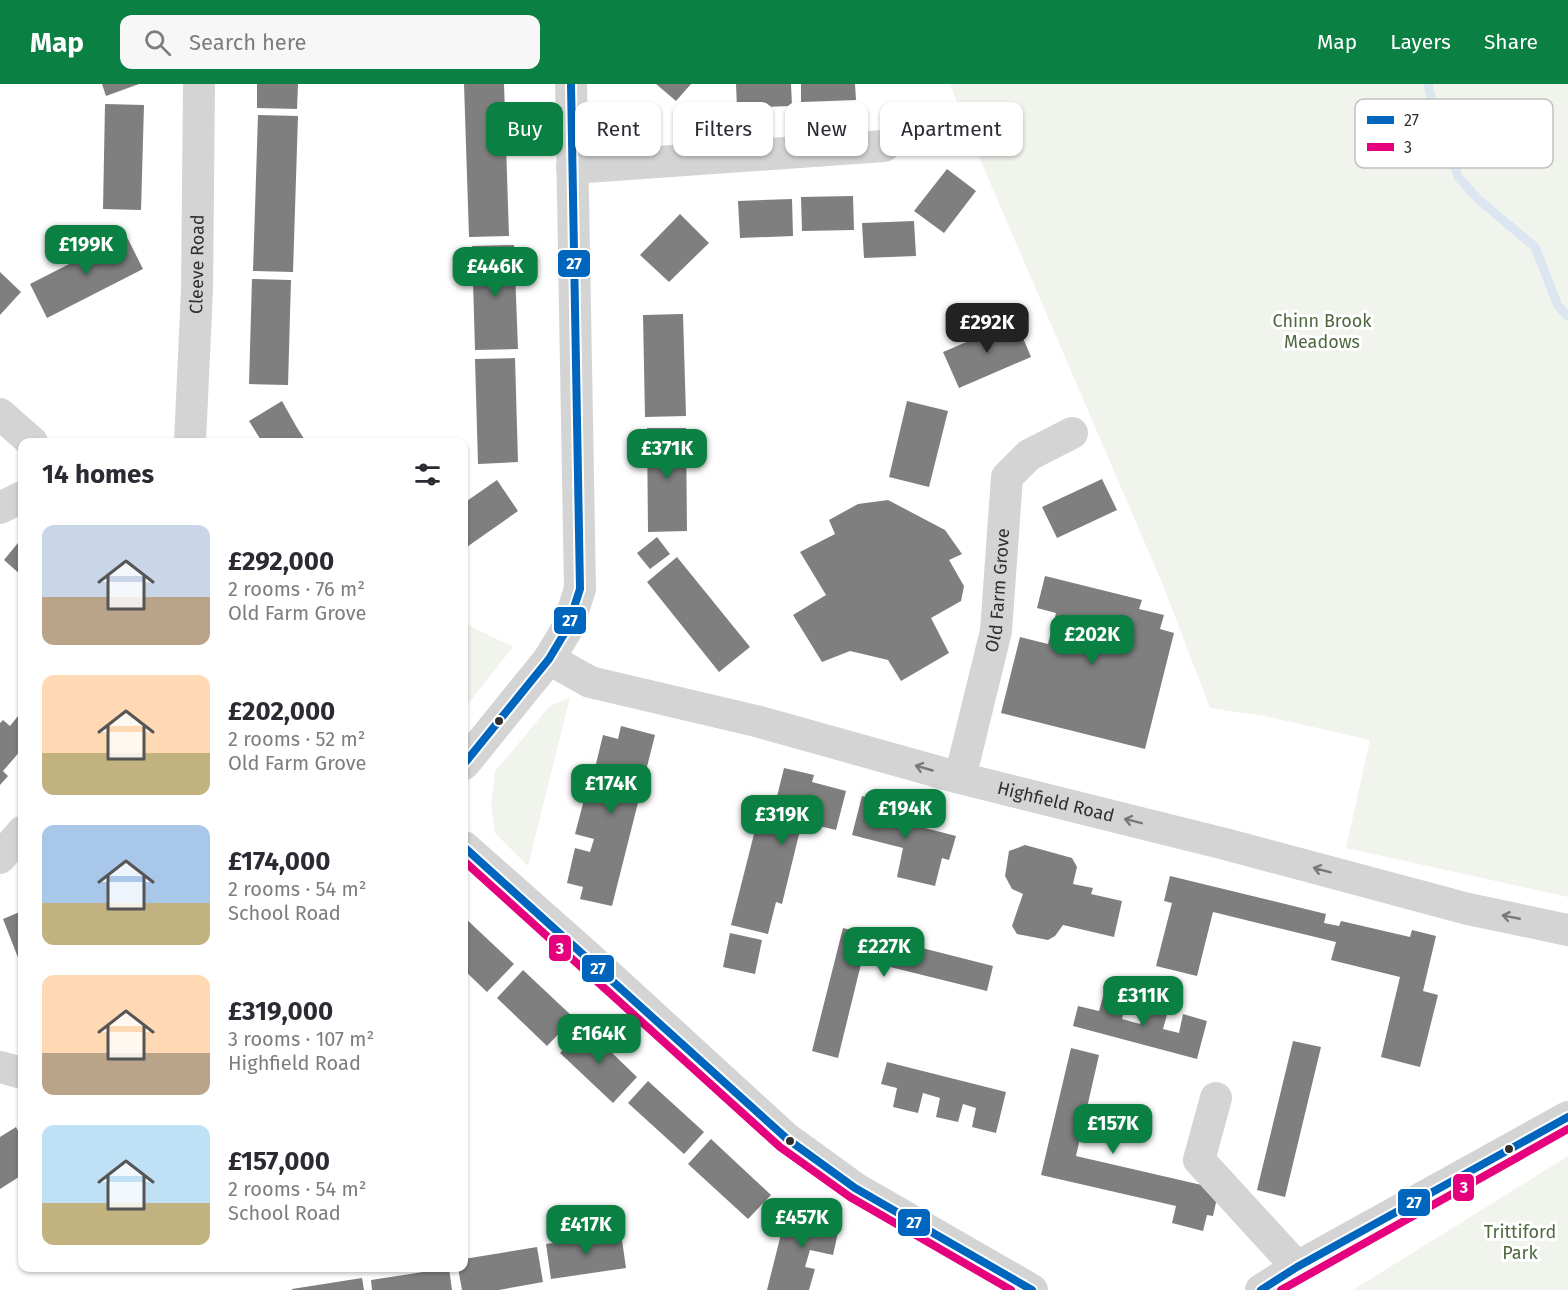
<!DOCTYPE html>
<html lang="en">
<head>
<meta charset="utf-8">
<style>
	body { margin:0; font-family:"Fira Sans",sans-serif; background:#f7f7f7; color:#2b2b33; height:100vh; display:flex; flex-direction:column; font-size:22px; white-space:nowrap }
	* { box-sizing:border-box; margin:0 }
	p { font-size:20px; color:#7c7c81 }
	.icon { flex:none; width:33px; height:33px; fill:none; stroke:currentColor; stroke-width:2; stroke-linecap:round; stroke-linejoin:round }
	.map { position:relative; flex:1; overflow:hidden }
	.drawer { position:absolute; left:18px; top:354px; width:450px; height:834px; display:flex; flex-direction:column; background:#fff; border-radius:12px; box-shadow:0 2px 4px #0004 }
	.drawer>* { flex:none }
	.banner { position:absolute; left:486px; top:18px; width:570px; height:54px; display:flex; gap:12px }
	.price { position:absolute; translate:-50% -51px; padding:0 14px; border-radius:12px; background:#0b8043; color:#fff; font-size:20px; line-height:39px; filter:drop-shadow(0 2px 3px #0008) }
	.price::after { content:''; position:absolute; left:50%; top:36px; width:18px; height:14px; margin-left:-9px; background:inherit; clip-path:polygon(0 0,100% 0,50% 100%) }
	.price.selected { background:#222; color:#fff }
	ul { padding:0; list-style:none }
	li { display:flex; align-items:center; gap:18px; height:150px; padding:0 24px }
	li span { display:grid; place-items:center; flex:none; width:168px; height:120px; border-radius:12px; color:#555 }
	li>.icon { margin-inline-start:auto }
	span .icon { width:72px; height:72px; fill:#fffc; stroke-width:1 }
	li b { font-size:26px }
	h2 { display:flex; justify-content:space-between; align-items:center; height:72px; padding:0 24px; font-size:26px }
	.tag { padding:0 21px; border-radius:12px; background:#fff; box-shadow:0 2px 4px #0004; font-size:21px; line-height:54px }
	.tag.selected { background:#0b8043; color:#fff }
	header { display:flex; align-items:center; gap:36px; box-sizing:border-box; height:84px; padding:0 30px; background:#0b8043; color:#fff }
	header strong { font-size:28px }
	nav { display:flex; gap:33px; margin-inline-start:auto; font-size:21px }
	.search { width:420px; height:54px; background:#f7f7f7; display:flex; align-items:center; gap:15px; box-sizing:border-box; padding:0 21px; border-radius:12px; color:#7c7c81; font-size:22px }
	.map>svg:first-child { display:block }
	.green { fill:#f0f4ed }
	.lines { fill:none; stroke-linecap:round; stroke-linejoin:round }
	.stream { stroke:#dbe6f0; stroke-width:9 }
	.building { fill:#7f7f7f }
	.minor { stroke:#d4d4d4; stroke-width:32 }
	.bus-1-casing { stroke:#fff; stroke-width:12 }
	.bus-2-casing { stroke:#fff; stroke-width:12 }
	.bus-1 { stroke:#0065bd; stroke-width:8 }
	.bus-2 { stroke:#e5007d; stroke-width:8 }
	.oneway { stroke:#797979 }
	.bus-dot { fill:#2f2f2f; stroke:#fff; stroke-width:2 }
	.labels { text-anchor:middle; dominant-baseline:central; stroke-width:6; stroke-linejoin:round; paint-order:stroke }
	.street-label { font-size:18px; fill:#2f2f2f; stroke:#fff }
	.park-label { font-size:18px; fill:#4f683f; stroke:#fff }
	.key { fill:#fff; stroke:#c1c1c1; stroke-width:1.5 }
	.key-label { font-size:16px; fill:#2f2f2f }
	.line-badge { stroke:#fff; stroke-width:2 }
	.badge-label { font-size:16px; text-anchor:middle; font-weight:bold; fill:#fff }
</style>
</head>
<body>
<header>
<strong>Map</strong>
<div class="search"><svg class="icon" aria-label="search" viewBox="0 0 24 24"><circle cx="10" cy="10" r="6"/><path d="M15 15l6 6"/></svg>Search here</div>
<nav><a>Map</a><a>Layers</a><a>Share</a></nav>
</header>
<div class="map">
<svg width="1568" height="1206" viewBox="0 0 1568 1206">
	<rect width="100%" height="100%" fill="#fff"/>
	<path class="green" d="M950,0H1568V813L1346,764L1370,656L1264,632L1210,624L1163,501L973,59Z
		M464,539L513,563L464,625Z
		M570,613L528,782L495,749L491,720L495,687L550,622Z
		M1568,1072V1206H1353Z"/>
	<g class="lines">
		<path class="stream" d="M1428,0L1432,17L1445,42L1458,93L1479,116L1535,163L1558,222L1568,232"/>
	</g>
	<path class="building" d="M102,0H139L106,12Z
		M257,0H298L297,25L257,24Z
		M464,0H504L509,152L469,153Z
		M656,0H691L676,17Z
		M736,0H791L792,22L737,24Z
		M801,0H855L856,16L801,18Z
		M105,20L144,21L141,126L103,125Z
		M258,31L298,32L293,188L253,187Z
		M947,85L976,107L944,149L914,127Z
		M853,112L854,146L802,147L801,113Z
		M792,115L793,152L740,154L738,117Z
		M680,130L709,159L669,198L640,171Z
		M914,137L916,172L864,174L862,139Z
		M126,151L143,185L47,234L30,200Z
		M514,161L518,265L475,266L472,162Z
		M0,188L21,208L0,231Z
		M252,195L291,196L288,301L249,300Z
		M683,230L686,332L645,333L643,231Z
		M1016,237L1031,273L959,304L943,268Z
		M515,274L518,378L478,380L475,275Z
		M282,317L296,342L306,358H262L249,337Z
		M907,317L948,327L929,403L889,393Z
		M647,344H686L687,447L648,448Z
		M1102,395L1117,426L1057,454L1042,423Z
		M497,396L518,427L464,465V419Z
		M888,416L945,446L962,470L949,476L964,502L961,517L931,534L949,569L901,597L888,576L850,567L822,578L793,531L826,511L800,468L835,450L829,436L858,420Z
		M657,453L670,470L650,485L637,469Z
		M22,454V492L4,476Z
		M677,473L750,563L719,588L647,498Z
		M1045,492L1142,516L1139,525L1164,531L1160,545L1174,549L1145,665L1001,629L1020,553L1048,560L1056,529L1037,524Z
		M22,627V665L3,687L8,692L0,701V639L3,636L10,642Z
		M621,642L655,651L612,822L580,815L583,803L567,799L575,764L590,768L594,755L575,750L586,708L603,712L609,687L595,684L603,651L618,655Z
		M784,684L814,691L812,698L846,707L836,746L802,738L782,820L776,818L768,850L731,841L757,738L770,741Z
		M862,712L901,723L898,737L956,752L949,776L942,774L935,802L897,793L903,764L852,751Z
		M1025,761L1072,774L1077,783L1073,800L1093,804L1091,810L1122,817L1114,853L1063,841L1055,852L1048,856L1017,850L1012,842L1023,810L1012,805L1005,792L1009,767Z
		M1170,792L1326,830L1324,839L1339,842L1341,837L1410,853L1412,846L1436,852L1423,907L1438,911L1420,983L1381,973L1400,893L1331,876L1336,858L1213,828L1197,892L1156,882L1172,819L1164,817Z
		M22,827V884L3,835Z
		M464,833L514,880L487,908L464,886Z
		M843,844L993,882L987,907L862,876L838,974L812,967Z
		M730,849L762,856L755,890L723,883Z
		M523,886L574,934L547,962L497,914Z
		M1104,909L1127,915L1122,935L1140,940L1145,921L1168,927L1163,945L1179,949L1183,930L1207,937L1197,975L1073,942L1078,922L1099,927Z
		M585,943L637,993L613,1019L560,969Z
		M1293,957L1321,963L1285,1113L1257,1106Z
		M1071,964L1099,971L1076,1072L1219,1105L1213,1132L1207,1131L1203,1147L1172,1139L1176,1122L1041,1091Z
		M887,978L1006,1008L996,1049L972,1043L976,1024L963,1020L958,1038L936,1033L940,1014L923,1009L918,1029L893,1023L897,1004L881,1000Z
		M648,997L704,1048L684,1070L628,1019Z
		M16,1043L22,1054V1091L0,1105V1053Z
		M711,1055L771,1111L748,1135L688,1080Z
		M821,1123L831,1127L835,1133L832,1143L839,1144L833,1171L810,1166L805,1183L815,1185L809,1206H767L786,1130L812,1136L814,1128Z
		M621,1149L626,1184L551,1195L546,1160Z
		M537,1163L543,1198L499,1206H462L458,1184H464V1175Z
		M449,1184L452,1206H372L371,1196Z
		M362,1194L364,1206H292V1205Z"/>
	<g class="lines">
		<g class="minor">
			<path d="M572,84L884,62"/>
			<path d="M0,330L32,358"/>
			<path id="s1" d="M190,358L197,206L199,0"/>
			<path d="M0,424L22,413"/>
			<path id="s2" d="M549,575L590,598L756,637L960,694L1225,760L1468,825L1568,846"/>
			<path d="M464,680L549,575L567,545L580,505L571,0"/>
			<path id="s3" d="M960,694L996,547L1007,393L1029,371L1072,349"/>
			<path d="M464,763L584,869L786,1054L855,1104L1032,1206"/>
			<path d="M0,774L22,748"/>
			<path d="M0,983L22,989"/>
			<path d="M1216,1014L1199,1076L1297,1183"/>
			<path d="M1261,1206L1297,1183L1568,1033"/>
		</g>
		<g class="bus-1-casing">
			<path id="bus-1" d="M464,680L549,575L567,545L580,505L571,0
				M464,763L786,1054L855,1104L1032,1206
				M1261,1206L1297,1183L1568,1033"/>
		</g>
		<g class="bus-2-casing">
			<path id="bus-2" d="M464,777L780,1063L850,1113L1011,1206
				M1281,1206L1568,1045"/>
		</g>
		<use href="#bus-1" class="bus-1"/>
		<use href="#bus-2" class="bus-2"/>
	</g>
	<defs><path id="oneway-shaft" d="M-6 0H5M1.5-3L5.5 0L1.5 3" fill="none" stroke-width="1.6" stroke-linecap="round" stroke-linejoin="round" transform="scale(1.5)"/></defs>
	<g class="oneway">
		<use href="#oneway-shaft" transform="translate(924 684) rotate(-164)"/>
		<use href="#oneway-shaft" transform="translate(1133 737) rotate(-166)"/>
		<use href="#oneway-shaft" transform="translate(1322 786) rotate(-165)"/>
		<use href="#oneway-shaft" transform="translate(1511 833) rotate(-169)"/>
	</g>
	<g class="bus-dot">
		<circle cx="499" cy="637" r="5"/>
		<circle cx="790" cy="1057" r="5"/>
		<circle cx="1509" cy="1065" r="5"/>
	</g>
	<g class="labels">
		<g class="street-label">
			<text stroke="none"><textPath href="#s1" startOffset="178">Cleeve Road</textPath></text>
			<text stroke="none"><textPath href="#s3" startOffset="192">Old Farm Grove</textPath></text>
			<text stroke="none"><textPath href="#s2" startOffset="528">Highfield Road</textPath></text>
		</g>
		<g class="park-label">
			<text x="1322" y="237">Chinn Brook<tspan x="1322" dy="21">Meadows</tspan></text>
			<text x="1520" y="1148">Trittiford<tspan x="1520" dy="21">Park</tspan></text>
		</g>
	</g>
	<rect x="1355" y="15" width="198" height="69" rx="9" class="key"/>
	<rect x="1367" y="32" width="27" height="8" fill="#0065bd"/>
	<rect x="1367" y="59" width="27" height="8" fill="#e5007d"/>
	<g class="key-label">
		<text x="1404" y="42">27</text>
		<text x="1404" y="69">3</text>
	</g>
	<g class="line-badge">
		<rect x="557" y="165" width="34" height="29" rx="6" fill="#0065bd"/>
		<rect x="553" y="522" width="34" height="29" rx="6" fill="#0065bd"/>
		<rect x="548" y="850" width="24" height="28" rx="6" fill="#e5007d"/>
		<rect x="581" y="870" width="34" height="29" rx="6" fill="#0065bd"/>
		<rect x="1452" y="1089" width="23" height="29" rx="6" fill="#e5007d"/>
		<rect x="1397" y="1104" width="34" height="29" rx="6" fill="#0065bd"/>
		<rect x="897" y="1124" width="34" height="29" rx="6" fill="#0065bd"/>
	</g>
	<g class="badge-label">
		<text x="574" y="185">27</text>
		<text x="570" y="542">27</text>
		<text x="560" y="870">3</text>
		<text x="598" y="890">27</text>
		<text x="1464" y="1109">3</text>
		<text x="1414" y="1124">27</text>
		<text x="914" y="1144">27</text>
	</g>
</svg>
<b class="price" style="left:86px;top:192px">£199K</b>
<b class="price" style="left:495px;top:214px">£446K</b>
<b class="price selected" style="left:987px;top:270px">£292K</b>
<b class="price" style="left:667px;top:396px">£371K</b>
<b class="price" style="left:1092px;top:582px">£202K</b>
<b class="price" style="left:611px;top:731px">£174K</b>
<b class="price" style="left:905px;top:756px">£194K</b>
<b class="price" style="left:782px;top:762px">£319K</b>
<b class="price" style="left:884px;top:894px">£227K</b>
<b class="price" style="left:1143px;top:943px">£311K</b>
<b class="price" style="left:599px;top:981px">£164K</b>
<b class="price" style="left:1113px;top:1071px">£157K</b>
<b class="price" style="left:802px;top:1165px">£457K</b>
<b class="price" style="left:586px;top:1172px">£417K</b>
<div class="banner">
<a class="tag selected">Buy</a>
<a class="tag">Rent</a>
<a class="tag">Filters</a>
<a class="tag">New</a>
<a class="tag">Apartment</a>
</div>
<section class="drawer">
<h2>14 homes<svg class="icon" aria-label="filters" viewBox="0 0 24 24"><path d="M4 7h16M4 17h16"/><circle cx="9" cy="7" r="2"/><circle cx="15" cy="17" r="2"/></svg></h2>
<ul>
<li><span style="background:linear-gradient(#c9d6e8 60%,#b9a48a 0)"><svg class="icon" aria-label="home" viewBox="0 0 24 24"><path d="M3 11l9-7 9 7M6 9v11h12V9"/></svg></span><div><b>£292,000</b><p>2 rooms · 76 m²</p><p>Old Farm Grove</p></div></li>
<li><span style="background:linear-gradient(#ffd9b3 65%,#c2b280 0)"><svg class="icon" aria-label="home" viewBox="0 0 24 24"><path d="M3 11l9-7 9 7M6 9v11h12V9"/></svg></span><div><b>£202,000</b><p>2 rooms · 52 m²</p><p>Old Farm Grove</p></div></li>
<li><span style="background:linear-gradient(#a9c7e8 65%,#c2b280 0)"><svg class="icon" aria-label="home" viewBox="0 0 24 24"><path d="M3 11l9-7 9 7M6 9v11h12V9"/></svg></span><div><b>£174,000</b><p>2 rooms · 54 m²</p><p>School Road</p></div></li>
<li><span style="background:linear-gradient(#ffd9b3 65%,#b9a48a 0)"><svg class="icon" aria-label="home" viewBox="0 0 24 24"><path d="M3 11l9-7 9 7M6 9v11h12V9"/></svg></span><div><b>£319,000</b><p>3 rooms · 107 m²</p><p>Highfield Road</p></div></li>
<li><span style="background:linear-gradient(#bfe0f5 65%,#c2b280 0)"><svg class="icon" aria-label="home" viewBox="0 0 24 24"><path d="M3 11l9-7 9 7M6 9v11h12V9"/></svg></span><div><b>£157,000</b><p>2 rooms · 54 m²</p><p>School Road</p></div></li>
</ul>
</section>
</div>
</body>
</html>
